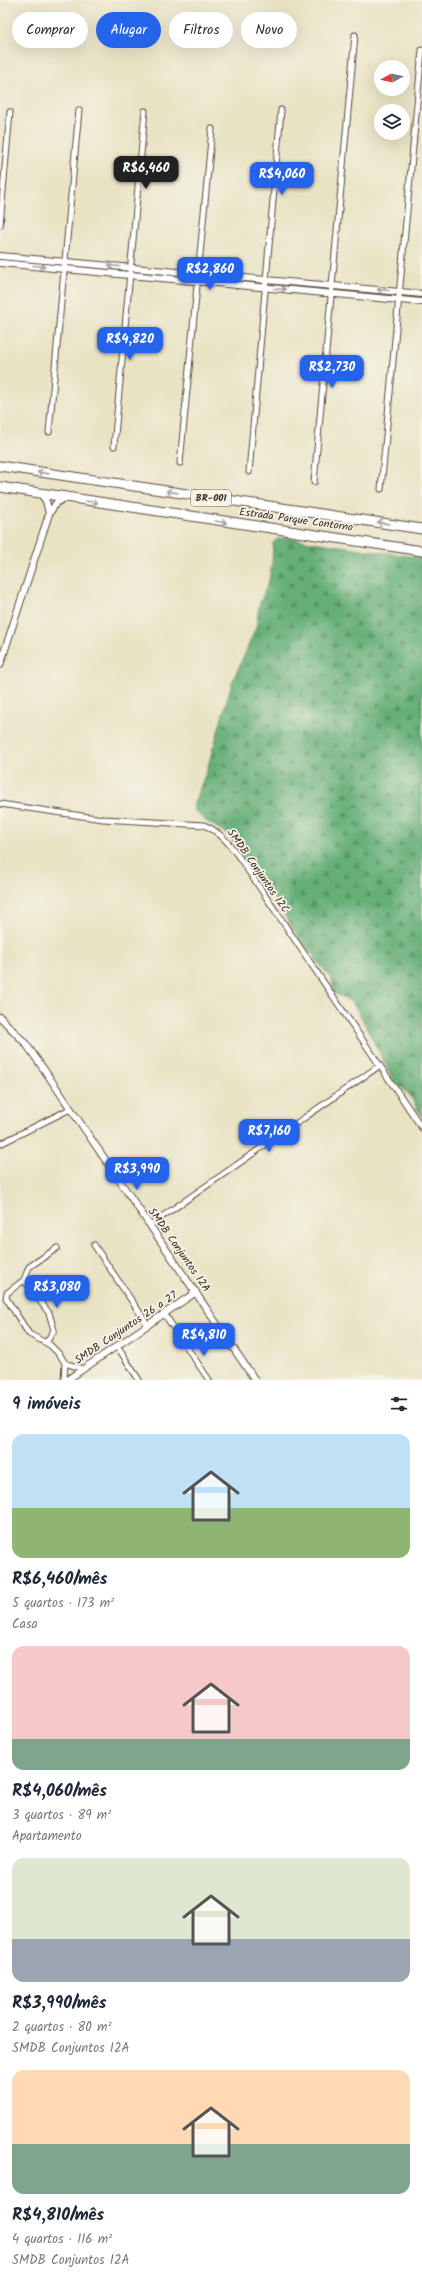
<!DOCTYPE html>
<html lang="pt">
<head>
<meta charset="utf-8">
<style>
	body { margin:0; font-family:Kalam,sans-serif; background:#f6f6f7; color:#1f2937; height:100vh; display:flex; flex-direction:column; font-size:15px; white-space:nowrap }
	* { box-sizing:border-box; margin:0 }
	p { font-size:13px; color:#747a83 }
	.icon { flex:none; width:22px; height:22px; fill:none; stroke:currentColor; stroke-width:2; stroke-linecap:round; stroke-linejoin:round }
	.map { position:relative; height:1380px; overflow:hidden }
	.sheet { display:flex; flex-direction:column; background:#fff; flex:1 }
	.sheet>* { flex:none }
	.guide { position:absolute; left:12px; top:12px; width:398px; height:36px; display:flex; gap:8px }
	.needle { width:26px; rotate:262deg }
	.controls { position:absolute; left:374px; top:60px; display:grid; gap:8px }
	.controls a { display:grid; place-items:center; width:36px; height:36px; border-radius:50%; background:#fff; box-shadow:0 4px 16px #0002; font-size:20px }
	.price { position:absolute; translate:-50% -34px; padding:0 9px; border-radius:8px; background:#2563eb; color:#fff; font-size:13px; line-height:26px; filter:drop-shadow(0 1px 2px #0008) }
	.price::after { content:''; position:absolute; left:50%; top:24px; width:12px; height:9px; margin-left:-6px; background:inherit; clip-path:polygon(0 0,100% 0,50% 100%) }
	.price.current { background:#222; color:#fff }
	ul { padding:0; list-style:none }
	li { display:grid; align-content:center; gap:8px; height:212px; padding:0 12px }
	li span { display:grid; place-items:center; height:124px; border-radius:12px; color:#555 }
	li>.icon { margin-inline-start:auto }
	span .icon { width:72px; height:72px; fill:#fffc; stroke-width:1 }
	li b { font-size:17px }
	h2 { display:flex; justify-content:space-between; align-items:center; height:48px; padding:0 12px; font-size:17px }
	.tag { padding:0 14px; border-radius:18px; background:#fff; box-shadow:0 4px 16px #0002; font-size:14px; line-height:36px }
	.tag.current { background:#2563eb; color:#fff }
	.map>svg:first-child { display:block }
	.forest { fill:url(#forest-firs); stroke:#506c4a }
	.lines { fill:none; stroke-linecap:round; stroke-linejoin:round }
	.minor-casing { stroke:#554637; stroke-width:7 }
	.tertiary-casing { stroke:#554637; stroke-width:8 }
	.trunk-casing { stroke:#554637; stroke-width:11 }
	.minor { stroke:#fff; stroke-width:5 }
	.tertiary { stroke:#fff; stroke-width:6 }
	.trunk { stroke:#fff; stroke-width:9 }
	.oneway { stroke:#a79f9a }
	.labels { text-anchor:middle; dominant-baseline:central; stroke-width:3.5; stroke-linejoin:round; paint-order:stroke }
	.shield { fill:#f7f3e8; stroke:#73665b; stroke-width:1 }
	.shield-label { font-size:10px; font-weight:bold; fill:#3b2a1e }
	.street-label { font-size:11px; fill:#3b2a1e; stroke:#f7f3e8 }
</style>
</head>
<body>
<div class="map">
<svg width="422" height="1380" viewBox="0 0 422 1380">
	<defs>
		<pattern id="forest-firs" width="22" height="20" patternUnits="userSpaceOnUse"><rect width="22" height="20" fill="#65af77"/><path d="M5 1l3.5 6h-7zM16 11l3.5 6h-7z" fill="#548f61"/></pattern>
	</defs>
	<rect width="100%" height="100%" fill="#f7f3e8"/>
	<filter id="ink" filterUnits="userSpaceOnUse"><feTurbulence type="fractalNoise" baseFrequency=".025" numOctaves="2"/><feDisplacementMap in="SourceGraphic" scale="8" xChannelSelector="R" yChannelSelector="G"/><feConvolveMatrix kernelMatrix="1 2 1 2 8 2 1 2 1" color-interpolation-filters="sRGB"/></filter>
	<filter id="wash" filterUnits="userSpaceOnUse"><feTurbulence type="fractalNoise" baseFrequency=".012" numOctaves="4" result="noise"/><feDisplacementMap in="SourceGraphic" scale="16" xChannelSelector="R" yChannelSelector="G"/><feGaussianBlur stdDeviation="0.9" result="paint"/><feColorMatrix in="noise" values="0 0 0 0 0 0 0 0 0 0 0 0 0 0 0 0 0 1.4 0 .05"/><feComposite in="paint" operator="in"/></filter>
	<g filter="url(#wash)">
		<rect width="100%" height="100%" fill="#e9e3c4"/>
		<path class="forest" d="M285,538L422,558V1118L410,1095L394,1081L358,1011L350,1001L334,993L332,980L297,935L259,874L245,860L228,834L206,821L194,810V803L206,773L232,683L256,628L259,606L269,581L272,565L273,543L278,539Z"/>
	</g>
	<g filter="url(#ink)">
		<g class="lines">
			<g class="minor-casing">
				<path id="minor" d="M0,225L10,112
					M49,432L79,110
					M114,446L145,111
					M180,463L212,129
					M249,472L281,110
					M314,482L355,35
					M381,489L422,50
					M0,804L103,819L204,825C222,833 230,845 241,860L422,1128
					M0,1144L70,1109
					M150,1225L379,1066
					M94,1245L148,1325
					M57,1248L29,1267L24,1280L7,1293L6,1298L29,1334L50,1345L60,1355L65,1363L64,1380
					M24,1280L49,1313L54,1330L46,1343
					M165,1315L209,1380
					M117,1346L139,1380
					M65,1363L83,1369"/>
			</g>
			<g class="tertiary-casing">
				<path id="tertiary" d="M0,256L422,294
					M0,263L422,302
					M40,493L46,501L49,514
					M0,665L49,514L56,503L65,498
					M0,1017L26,1044L45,1071L255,1380
					M67,1380L196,1292"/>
			</g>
			<g class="trunk-casing">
				<path id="trunk" d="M0,466L422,529
					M0,487L422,551"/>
			</g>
			<use href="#minor" class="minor"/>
			<use href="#tertiary" class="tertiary"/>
			<use href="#trunk" class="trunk"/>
		</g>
		<defs><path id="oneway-shaft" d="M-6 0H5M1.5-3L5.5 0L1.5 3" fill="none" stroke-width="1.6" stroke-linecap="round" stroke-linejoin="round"/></defs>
		<g class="oneway">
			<use href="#oneway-shaft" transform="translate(39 266) rotate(5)"/>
			<use href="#oneway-shaft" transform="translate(114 266) rotate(-175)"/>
			<use href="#oneway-shaft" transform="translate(280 289) rotate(5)"/>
			<use href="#oneway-shaft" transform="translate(383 290) rotate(-175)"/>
			<use href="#oneway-shaft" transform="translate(43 473) rotate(-172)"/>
			<use href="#oneway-shaft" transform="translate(172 492) rotate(-172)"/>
			<use href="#oneway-shaft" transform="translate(92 502) rotate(8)"/>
			<use href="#oneway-shaft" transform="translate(221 522) rotate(10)"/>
			<use href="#oneway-shaft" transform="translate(383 523) rotate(-172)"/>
		</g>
	</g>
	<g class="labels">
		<rect class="shield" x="191" y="490" width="40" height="16" rx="3"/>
		<g class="shield-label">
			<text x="211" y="498">BR-001</text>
		</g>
		<g class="street-label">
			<text transform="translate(296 520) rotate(8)">Estrada Parque Contorno</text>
			<text transform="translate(258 871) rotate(55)">SMDB Conjuntos 12C</text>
			<text transform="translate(179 1250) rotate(55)">SMDB Conjuntos 12A</text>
			<text transform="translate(126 1328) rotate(-34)">SMDB Conjuntos 26 a 27</text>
		</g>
	</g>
</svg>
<div class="controls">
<a><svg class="needle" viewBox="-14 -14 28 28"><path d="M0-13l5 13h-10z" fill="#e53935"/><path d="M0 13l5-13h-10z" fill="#747a83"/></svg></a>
<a><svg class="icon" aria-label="layers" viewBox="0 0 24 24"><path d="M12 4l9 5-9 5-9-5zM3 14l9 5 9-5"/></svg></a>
</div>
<b class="price current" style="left:146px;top:190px">R$6,460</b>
<b class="price" style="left:282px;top:196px">R$4,060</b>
<b class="price" style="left:210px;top:291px">R$2,860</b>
<b class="price" style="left:130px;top:361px">R$4,820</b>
<b class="price" style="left:332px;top:389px">R$2,730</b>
<b class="price" style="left:269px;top:1153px">R$7,160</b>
<b class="price" style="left:137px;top:1191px">R$3,990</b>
<b class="price" style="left:57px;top:1309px">R$3,080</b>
<b class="price" style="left:204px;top:1357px">R$4,810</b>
<div class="guide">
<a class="tag">Comprar</a>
<a class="tag current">Alugar</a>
<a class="tag">Filtros</a>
<a class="tag">Novo</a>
</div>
</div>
<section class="sheet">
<h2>9 imóveis<svg class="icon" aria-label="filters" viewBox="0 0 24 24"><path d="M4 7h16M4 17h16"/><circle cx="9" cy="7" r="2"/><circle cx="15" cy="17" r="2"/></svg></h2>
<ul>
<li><span style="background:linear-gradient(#bfe0f5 60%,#8fb573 0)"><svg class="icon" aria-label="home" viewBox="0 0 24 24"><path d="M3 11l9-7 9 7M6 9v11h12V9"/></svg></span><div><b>R$6,460/mês</b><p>5 quartos · 173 m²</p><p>Casa</p></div></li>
<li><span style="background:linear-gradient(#f6c9c9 75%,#7fa58c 0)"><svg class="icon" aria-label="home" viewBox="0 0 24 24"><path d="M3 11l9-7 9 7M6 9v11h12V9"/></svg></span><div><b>R$4,060/mês</b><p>3 quartos · 89 m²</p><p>Apartamento</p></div></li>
<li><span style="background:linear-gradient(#dfe7d0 65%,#9aa5b1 0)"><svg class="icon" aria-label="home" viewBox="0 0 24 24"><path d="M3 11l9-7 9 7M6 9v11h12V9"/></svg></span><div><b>R$3,990/mês</b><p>2 quartos · 80 m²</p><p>SMDB Conjuntos 12A</p></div></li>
<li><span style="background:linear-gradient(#ffd9b3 60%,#7fa58c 0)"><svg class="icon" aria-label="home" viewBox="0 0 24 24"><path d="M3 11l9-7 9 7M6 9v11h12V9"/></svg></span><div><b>R$4,810/mês</b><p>4 quartos · 116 m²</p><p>SMDB Conjuntos 12A</p></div></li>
</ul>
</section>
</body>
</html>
